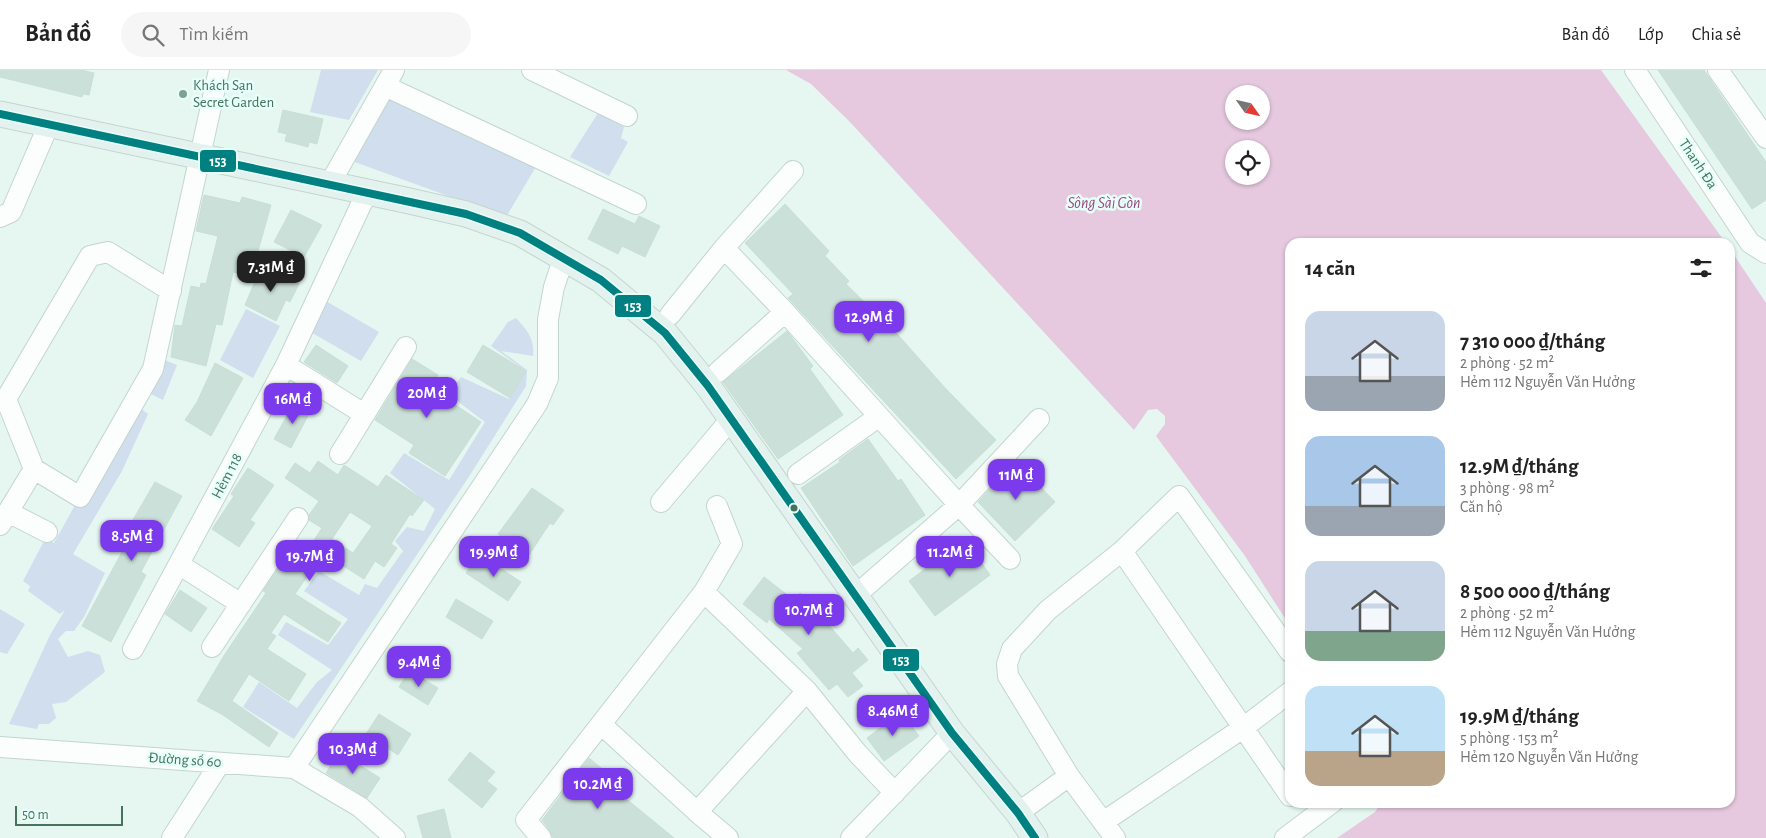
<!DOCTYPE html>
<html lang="vi">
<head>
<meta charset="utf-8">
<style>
	body { margin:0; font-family:"Alegreya Sans",sans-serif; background:#f6f6f6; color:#222; height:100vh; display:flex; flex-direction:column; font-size:19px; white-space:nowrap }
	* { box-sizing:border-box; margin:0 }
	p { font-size:16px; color:#767676 }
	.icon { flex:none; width:28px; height:28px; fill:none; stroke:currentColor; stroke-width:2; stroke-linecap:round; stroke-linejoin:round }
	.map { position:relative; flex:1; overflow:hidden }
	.panel { position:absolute; left:1285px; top:168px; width:450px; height:570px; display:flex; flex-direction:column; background:#fff; border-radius:15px; box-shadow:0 1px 4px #0004 }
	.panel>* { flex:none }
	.needle { width:32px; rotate:124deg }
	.fabs { position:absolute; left:1225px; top:15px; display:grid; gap:10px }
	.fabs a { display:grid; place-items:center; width:45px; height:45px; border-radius:50%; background:#fff; box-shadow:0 1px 4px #0004; font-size:25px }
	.scale { position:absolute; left:15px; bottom:12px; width:108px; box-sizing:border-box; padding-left:5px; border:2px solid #47735e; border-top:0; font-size:14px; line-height:18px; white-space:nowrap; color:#47735e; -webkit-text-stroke:4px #e6fff9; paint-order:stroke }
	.price { position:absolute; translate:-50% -42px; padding:0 11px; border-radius:10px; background:#7c3aed; color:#fff; font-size:16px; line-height:32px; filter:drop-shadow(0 1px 2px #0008) }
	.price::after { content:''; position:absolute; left:50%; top:30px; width:15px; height:11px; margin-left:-8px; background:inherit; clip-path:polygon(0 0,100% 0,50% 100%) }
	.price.on { background:#222; color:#fff }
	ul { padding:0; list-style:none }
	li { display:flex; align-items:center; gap:15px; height:125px; padding:0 20px }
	li span { display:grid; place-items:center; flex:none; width:140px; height:100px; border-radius:15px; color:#555 }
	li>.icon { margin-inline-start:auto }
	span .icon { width:60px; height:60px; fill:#fffc; stroke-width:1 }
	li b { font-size:21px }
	h2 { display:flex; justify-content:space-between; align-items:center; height:60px; padding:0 20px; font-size:21px }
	header { display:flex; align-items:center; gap:30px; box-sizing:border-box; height:70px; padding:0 25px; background:#fff; border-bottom:1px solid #e0e0e0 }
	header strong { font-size:24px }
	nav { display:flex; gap:28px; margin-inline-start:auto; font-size:18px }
	.search { width:350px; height:45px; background:#f6f6f6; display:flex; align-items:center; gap:12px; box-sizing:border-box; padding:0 18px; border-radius:28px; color:#767676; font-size:19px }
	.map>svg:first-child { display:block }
	.green { fill:#d0deee }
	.water { fill:#e6c8df; fill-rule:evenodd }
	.building { fill:#cbe0d8; stroke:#c8dfd6; fill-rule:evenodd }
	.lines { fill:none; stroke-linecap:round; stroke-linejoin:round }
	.minor-casing { stroke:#c2d5ce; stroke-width:22 }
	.major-casing { stroke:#c4d5ce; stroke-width:27 }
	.minor { stroke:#fbfefd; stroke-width:20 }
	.major { stroke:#e3f2ef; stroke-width:25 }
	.bus-1-casing { stroke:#e6fff9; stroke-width:11 }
	.bus-1 { stroke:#008080; stroke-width:8 }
	.poi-dot { fill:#7fa192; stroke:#e6fff9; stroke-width:2 }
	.bus-dot { fill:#47735e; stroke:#e6fff9; stroke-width:2 }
	.labels { text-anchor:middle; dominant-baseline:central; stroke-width:5; stroke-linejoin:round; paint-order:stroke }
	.poi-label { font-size:15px; fill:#47735e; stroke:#e6fff9; text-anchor:start }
	.street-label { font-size:15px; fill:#47735e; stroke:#e6fff9 }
	.water-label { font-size:16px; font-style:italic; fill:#9d4881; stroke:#e6fff9 }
	.line-badge { stroke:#e6fff9; stroke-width:2 }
	.badge-label { font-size:14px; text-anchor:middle; font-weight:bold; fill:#fff }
</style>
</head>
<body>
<header>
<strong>Bản đồ</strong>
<div class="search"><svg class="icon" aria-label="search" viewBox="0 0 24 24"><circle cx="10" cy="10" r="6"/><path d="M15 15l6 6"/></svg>Tìm kiếm</div>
<nav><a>Bản đồ</a><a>Lớp</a><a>Chia sẻ</a></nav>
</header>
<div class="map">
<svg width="1766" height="768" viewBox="0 0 1766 768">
	<rect width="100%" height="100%" fill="#e6f7f2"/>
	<path class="green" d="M321,0H378L349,50L310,42Z
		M390,26L537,95L506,147L352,91Z
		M598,43L624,57L621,68L628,72L609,106L570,87Z
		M324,230L379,262L361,291L307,260Z
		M246,239L280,256L253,308L220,290Z
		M516,248C527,260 535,269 533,286L501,281L527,300L526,316L470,405L294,669L243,637L259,612L297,638L317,612L332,600L278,565L286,552L328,575L348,549L304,521L319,501L359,525L365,514L377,518L403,481L395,471L407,457L424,461L435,439L390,403L404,383L449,410L485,352L448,324L461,307L509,329L526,301L491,276L508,252Z
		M157,287L177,295L163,330L149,323L140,338L148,344L122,401L73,484L105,503L84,547L74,561H66L58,569L68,587L88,581L100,585L105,602L66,632L52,634L56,648L49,654H39L37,659L9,654L50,565L65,540L60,544L28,521L30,516L23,511L45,469L54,473Z
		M0,539L25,554L7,584L0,582Z"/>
	<path class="water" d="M786,0H1601L1725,172H1290V556L1245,486L1156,366L1165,354V346L1157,339L1148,340L1134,360L850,52L811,14ZM1234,24H1261V51H1234ZM1234,79H1261V106H1234Z
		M1730,179L1766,233V768H1337L1375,742L1381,733L1730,732Z"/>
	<path class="building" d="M0,0H81L94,3L89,25L83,24L82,27L0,7Z
		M1658,0H1704L1766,92V130L1752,139Z
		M283,40L323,49L317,74L309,72L308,77L285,71L287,64L278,62Z
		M204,125L240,133L242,127L271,135L251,206L233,202L222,255L216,254L206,296L171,287L175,255L182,256L191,216L200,218L201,213L206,214L218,166L196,161Z
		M785,134L829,181L825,186L849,211L846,214L899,266L946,319L996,370L956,409L788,228L793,224L745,173Z
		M603,139L635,154L639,146L660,156L645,187L622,176L618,184L588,169Z
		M291,140L322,155L304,187L274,172Z
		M262,195L299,214L290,232L286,230L276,251L245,235Z
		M787,261L813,296L810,299L843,345L778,389L723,312Z
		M316,275L348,296L337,313L304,292Z
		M483,275L526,301L510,328L467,302Z
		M412,289L438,305L430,318L481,352L445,406L409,383L414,375L375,350Z
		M215,293L243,308L211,366L185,350L197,332Z
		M295,331L311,340L291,378L274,369Z
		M868,369L898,411L901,409L925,445L853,496L801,418L840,392L839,390Z
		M318,391L338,405L344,395L378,417L386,405L424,430L412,446L410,444L391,474L397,478L384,497L375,491L364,509L323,483L295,524L341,553L328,572L284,544L271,563L276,566L267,579L306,604L289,631L249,604L232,631L278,663L269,677L223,645L197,631L225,584L266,523L263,521L295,474L307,481L322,458L309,450V445L319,431L285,408L295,393L310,403ZM350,442L372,456L353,483L332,469Z
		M1016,391L1055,432L1015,471L978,432Z
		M248,398L274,415L250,450L255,453L239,477L212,459L234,426L231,424Z
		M155,412L182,426L141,502L146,505L111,572L82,556L122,482L116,479Z
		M532,418L564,440L553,455L550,453L529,485L498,464Z
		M965,469L990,505L935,546L909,511Z
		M479,484L521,512L508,531L466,503Z
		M764,507L794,530L800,523L822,543L820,545L853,583L858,578L868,590L852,603L863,616L848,627L837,614L829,620L797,583L803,579L769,549L767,553L743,534Z
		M180,520L207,538L191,562L165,544Z
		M456,529L493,551L482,569L446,547Z
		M409,601L438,618L428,635L399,617Z
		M901,642L919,666L884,691L867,668Z
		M379,644L411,664L398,685L366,664Z
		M339,682L380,708L367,728L326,703Z
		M470,682L495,702L487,711L497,719L482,738L448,710Z
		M589,688L623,716L618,722L674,768H553L550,761L542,750Z
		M444,739L451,768H423L417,746Z"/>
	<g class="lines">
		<g class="minor-casing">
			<path id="minor" d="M532,0L627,46
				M1635,0L1750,173L1766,183
				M1718,0L1766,68
				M385,16L636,134
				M329,115L394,0
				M0,147L11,142L49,54
				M724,178L785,242L959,435L856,525
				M670,245L724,178L793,101
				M286,295L364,344
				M718,302L785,242
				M340,384L406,277
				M34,399L80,427L153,299L219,0
				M798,404L878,347
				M661,432L731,349
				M8,442L47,462
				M0,455L34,399L6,329L90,186L108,182L171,221
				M1122,481L1290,726
				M1010,489L959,435L1039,349
				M180,495L241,534
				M704,522L807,621L858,684L895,723
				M212,577L298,448
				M133,579L286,295L367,122
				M602,655L697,742
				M0,677L294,698L360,737L395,768
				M294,698L537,334L548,308V249L554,217L564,187
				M1018,743L1069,706
				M1103,752L1243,658L1290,622
				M172,768L220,693
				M541,768L526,750L704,522L732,474L717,436
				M728,768L697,742L807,621
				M851,768L952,663
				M1115,768L1069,706L1008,606L1007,594L1012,579L1048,540L1122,481L1179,426L1290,582
				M1285,768L1333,732"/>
		</g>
		<g class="major-casing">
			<path id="major" d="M0,44L405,130L466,144L520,163L601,210L665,263L708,316L952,663L1018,743L1035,768"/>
		</g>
		<use href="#minor" class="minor"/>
		<use href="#major" class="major"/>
		<g class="bus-1-casing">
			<path id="bus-1" d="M0,44L466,144L520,163L601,210L665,263L708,316L952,663L1018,743L1035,768"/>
		</g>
		<use href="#bus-1" class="bus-1"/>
	</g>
	<circle class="poi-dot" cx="183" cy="24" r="5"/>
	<circle class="bus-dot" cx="794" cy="438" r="4.5"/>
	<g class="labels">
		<g class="poi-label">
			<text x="193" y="15">Khách Sạn<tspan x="193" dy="17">Secret Garden</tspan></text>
		</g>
		<g class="street-label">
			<text transform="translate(1698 94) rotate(56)">Thanh Đa</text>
			<text transform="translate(227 406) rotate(-62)">Hẻm 118</text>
			<text transform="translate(185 690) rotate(4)">Đường số 60</text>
		</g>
		<g class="water-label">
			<text x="1104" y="133">Sông Sài Gòn</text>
		</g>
	</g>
	<g class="line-badge">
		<rect x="199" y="79" width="38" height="24" rx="5" fill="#008080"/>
		<rect x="614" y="224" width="38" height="24" rx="5" fill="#008080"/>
		<rect x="882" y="578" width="38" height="24" rx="5" fill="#008080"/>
	</g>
	<g class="badge-label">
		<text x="218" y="96">153</text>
		<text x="633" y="241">153</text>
		<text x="901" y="595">153</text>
	</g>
</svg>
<div class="fabs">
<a><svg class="needle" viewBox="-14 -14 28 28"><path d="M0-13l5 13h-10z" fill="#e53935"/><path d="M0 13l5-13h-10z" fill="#767676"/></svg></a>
<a><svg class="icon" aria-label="locate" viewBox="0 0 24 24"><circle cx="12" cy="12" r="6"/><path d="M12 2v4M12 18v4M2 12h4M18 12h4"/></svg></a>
</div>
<div class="scale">50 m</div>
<b class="price on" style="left:271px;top:223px">7.31M ₫</b>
<b class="price" style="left:869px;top:273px">12.9M ₫</b>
<b class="price" style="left:427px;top:349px">20M ₫</b>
<b class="price" style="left:293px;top:355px">16M ₫</b>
<b class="price" style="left:1016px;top:431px">11M ₫</b>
<b class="price" style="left:132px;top:492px">8.5M ₫</b>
<b class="price" style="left:494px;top:508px">19.9M ₫</b>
<b class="price" style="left:950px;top:508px">11.2M ₫</b>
<b class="price" style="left:310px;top:512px">19.7M ₫</b>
<b class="price" style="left:809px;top:566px">10.7M ₫</b>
<b class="price" style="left:419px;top:618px">9.4M ₫</b>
<b class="price" style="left:893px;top:667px">8.46M ₫</b>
<b class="price" style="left:353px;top:705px">10.3M ₫</b>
<b class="price" style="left:598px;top:740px">10.2M ₫</b>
<section class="panel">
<h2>14 căn<svg class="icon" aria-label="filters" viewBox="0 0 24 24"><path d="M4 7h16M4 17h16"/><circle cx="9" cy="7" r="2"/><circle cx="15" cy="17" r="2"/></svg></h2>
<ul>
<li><span style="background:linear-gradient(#c9d6e8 65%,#9aa5b1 0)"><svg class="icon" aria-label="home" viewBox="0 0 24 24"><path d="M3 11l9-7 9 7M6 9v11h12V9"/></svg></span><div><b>7 310 000 ₫/tháng</b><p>2 phòng · 52 m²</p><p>Hẻm 112 Nguyễn Văn Hưởng</p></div></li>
<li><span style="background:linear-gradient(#a9c7e8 70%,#9aa5b1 0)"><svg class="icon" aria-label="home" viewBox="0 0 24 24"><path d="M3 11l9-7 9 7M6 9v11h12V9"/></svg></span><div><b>12.9M ₫/tháng</b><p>3 phòng · 98 m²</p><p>Căn hộ</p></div></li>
<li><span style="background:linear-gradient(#c9d6e8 70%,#7fa58c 0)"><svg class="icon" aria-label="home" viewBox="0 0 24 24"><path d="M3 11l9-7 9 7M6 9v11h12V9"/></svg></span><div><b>8 500 000 ₫/tháng</b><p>2 phòng · 52 m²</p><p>Hẻm 112 Nguyễn Văn Hưởng</p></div></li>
<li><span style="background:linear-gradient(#bfe0f5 65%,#b9a48a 0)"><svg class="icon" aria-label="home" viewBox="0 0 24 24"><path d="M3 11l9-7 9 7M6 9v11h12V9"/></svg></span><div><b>19.9M ₫/tháng</b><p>5 phòng · 153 m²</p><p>Hẻm 120 Nguyễn Văn Hưởng</p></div></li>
</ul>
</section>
</div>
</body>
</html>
